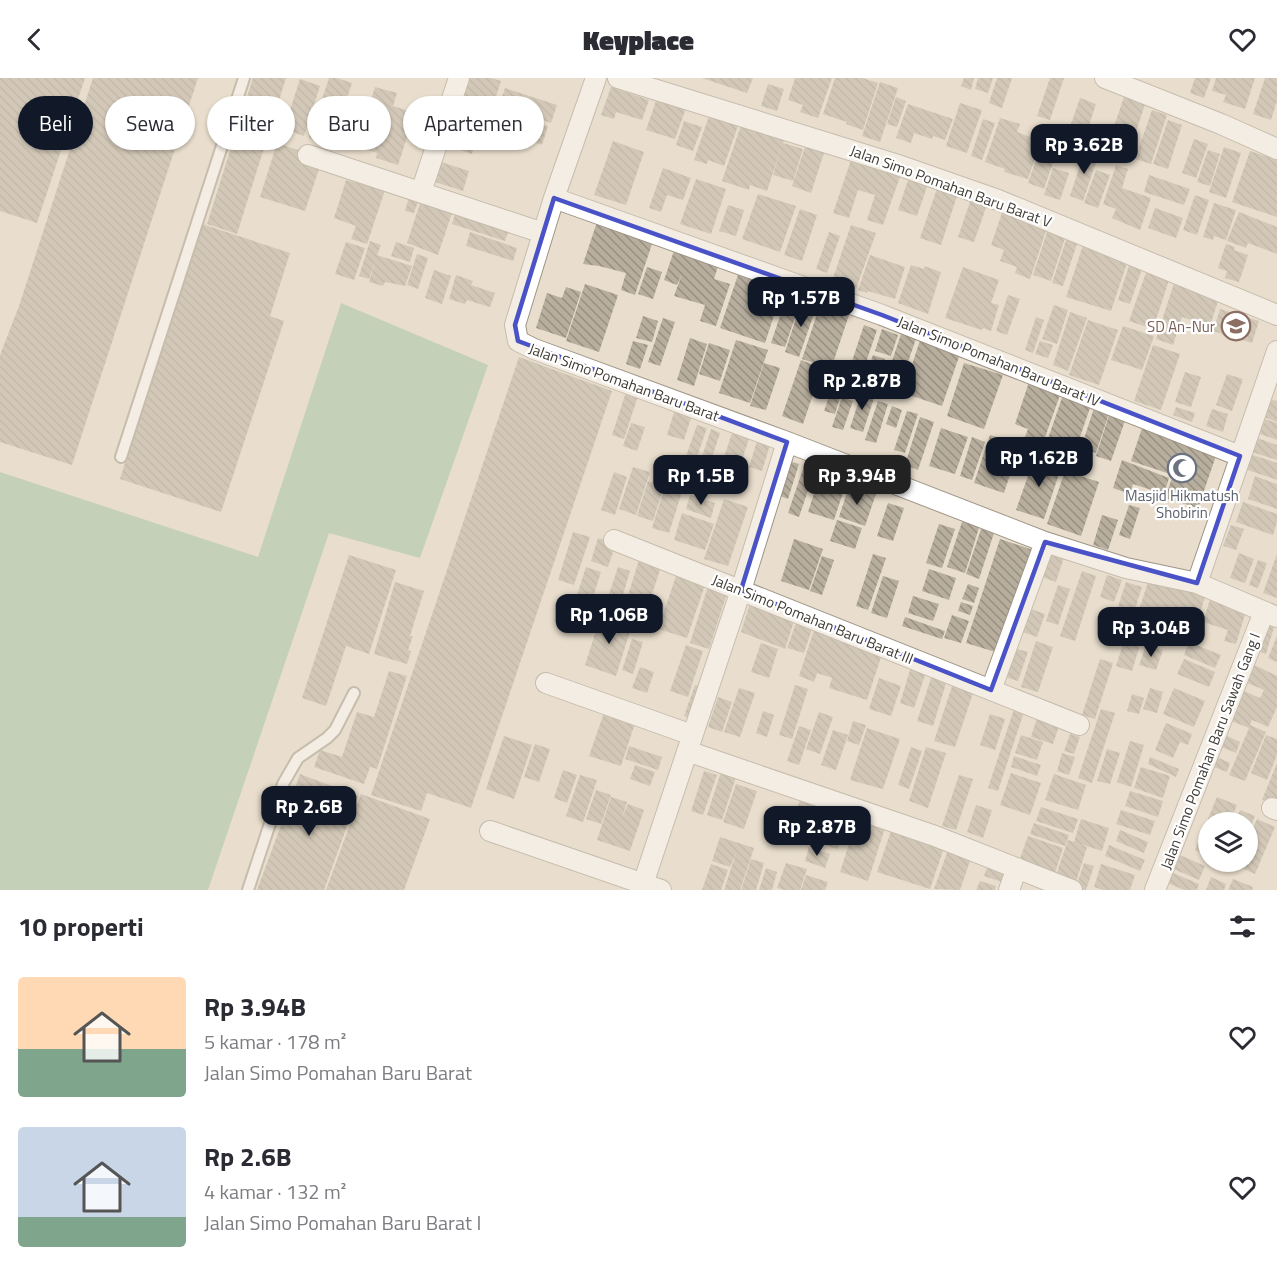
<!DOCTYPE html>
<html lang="id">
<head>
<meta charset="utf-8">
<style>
	body { margin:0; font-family:"Titillium Web",sans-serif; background:#f7f7f7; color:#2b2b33; height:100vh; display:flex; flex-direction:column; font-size:22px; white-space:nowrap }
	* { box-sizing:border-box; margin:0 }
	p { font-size:20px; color:#7c7c81 }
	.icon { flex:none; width:33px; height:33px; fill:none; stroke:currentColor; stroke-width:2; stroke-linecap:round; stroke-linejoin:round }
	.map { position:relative; height:812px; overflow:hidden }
	.details { display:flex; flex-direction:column; background:#fff; flex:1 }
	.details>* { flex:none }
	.top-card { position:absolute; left:18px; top:18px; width:600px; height:54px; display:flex; gap:12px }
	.controls { position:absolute; left:1198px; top:734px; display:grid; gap:12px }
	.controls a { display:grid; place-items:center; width:60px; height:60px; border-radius:50%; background:#fff; box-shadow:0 2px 4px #0004; font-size:30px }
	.price { position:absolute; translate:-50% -51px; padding:0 14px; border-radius:12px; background:#111827; color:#fff; font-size:20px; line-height:39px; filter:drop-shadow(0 2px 3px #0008) }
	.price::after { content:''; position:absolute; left:50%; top:36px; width:18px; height:14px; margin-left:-9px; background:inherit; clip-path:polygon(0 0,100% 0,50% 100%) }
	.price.on { background:#222; color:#fff }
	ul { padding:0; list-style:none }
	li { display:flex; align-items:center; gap:18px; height:150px; padding:0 18px }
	li span { display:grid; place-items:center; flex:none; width:168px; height:120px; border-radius:6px; color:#555 }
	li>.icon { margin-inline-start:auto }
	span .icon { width:72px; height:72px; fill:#fffc; stroke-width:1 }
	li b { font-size:26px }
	h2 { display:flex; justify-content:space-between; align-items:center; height:72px; padding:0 18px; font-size:26px }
	.pill { padding:0 21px; border-radius:27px; background:#fff; box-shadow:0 2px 4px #0004; font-size:21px; line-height:54px }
	.pill.on { background:#111827; color:#fff }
	header { display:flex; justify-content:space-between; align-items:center; height:78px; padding:0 18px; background:#fff; font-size:27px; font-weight:800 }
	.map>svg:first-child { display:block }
	.grass { fill:#98be9c }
	.building { fill:url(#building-back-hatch) }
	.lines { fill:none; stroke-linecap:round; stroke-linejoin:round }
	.lane-casing { stroke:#9e9485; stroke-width:14 }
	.street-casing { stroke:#9e9485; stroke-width:22 }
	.lane { stroke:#fff; stroke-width:10 }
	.street { stroke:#fff; stroke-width:20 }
	.marked { fill:none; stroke:#4a52c7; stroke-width:4.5; stroke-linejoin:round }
	.labels { text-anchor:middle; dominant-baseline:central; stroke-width:4.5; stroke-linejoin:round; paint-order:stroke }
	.street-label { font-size:15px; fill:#3f3b34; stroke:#fff }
	.education-label { font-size:15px; fill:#785e54; stroke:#fff; text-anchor:end }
	.worship-label { font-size:15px; fill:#5b616d; stroke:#fff }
</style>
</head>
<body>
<header><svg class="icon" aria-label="back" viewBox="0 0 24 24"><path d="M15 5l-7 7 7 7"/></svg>Keyplace<svg class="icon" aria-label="heart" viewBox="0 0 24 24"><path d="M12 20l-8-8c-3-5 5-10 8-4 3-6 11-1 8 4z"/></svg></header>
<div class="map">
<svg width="1277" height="812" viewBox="0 0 1277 812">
	<defs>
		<pattern id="building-back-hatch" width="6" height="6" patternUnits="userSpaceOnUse" patternTransform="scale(1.5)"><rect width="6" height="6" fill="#b8ae9e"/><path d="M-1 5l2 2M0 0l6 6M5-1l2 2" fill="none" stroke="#978f82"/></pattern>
	</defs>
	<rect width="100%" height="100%" fill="#e9decd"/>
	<path class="grass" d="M341,225L488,287L420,480L329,455L208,812H0V394L258,479Z"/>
	<path class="building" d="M0,0H85L37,145L0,133Z
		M93,0H198L72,387L0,364V277L19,228Z
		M253,0H286L237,156L207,146Z
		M329,0H337L352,5L331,67L309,60Z
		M462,0H491L501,3L495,22L488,19L479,52L448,42Z
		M702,0H753L747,15Z
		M795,0H832L818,40L800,34L803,27L788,22Z
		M835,0H862L878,5L863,52L846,46L847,44L823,36Z
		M964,0H974L971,12L961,8Z
		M978,0H993L988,15L975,11Z
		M997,0H1012L1002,30L989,25Z
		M1050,0H1064L1050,42L1037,38Z
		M1195,0H1211L1204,20L1190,15Z
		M1216,0H1255L1245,31L1223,24L1226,17L1212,13Z
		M1265,0H1277V23L1271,42L1253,36Z
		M300,1L320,8L304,58L284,51Z
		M880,4L898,10L880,64L862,58Z
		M768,6L784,11L777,33L761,28Z
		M375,9L397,15L393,28L415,35L398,87L376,80L377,75L356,68Z
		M611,9L649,22L642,42L616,34L614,41L601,37Z
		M505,10L557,27L551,45L499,28Z
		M1125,16L1146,23L1128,79L1106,72Z
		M658,17L687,27L675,61L646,52Z
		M896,19L906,23L897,49L887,46Z
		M1080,20L1096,26L1082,69L1065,63Z
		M960,25L982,32L967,75L946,68Z
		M908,26L953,41L945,62L933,58L932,61L914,55L911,65L896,60Z
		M418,29L435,35L426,64L408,58Z
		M488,29L548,48L542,67L482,48Z
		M1152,32L1167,37L1151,86L1135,81Z
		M710,35L739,45L724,88L708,82L707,86L694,82Z
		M1000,40L1020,46L1017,54L1041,63L1028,101L1004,94L1005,91L985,84Z
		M983,41L995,45L982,82L971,78Z
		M1168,42L1182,47L1168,91L1153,86Z
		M684,43L702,49L693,73L676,67Z
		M742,44L785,58L783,65L803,71L793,103L773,97L781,70L767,113L750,107L749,112L722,103Z
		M446,46L478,57L472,76L440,65Z
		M1045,56L1061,61L1044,111L1028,105Z
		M1194,61L1208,66L1196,100L1182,95Z
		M613,63L644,74L626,127L594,117Z
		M277,65L301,73L321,85L305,133L260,119Z
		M806,66L825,72L811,115L792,108Z
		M1224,69L1241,75L1226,120L1209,114Z
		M1085,72L1099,76L1083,123L1070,118Z
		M1208,72L1220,76L1210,108L1197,104Z
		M1250,73L1277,82V139L1232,124Z
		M852,79L901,96L883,147L867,142L875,117L858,112L849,140L833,135Z
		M432,81L469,93L463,113L426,101Z
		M1116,87L1128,91L1122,110L1151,120L1140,152L1112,140L1116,131L1103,126Z
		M663,90L691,100L683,122L667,117L661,134L649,130Z
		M1053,90L1069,95L1060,122L1044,117Z
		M1096,92L1110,97L1098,130L1084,125Z
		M911,93L930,100L917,138L898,132Z
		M1149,97L1190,111L1184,127L1144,114Z
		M696,101L726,111L711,156L680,146Z
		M346,102L385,112L367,166L351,161L356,148L334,140Z
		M940,102L960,109L941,167L920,160Z
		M411,113L421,116L414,135L405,133Z
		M973,115L989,121L974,164L958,159Z
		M423,116L455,126L438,177L407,165Z
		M758,116L796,128L780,174L742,161Z
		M1195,117L1209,122L1197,157L1183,152Z
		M1214,125L1236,132L1226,162L1214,158L1213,162L1203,159Z
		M728,127L744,132L736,158L719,153Z
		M1004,129L1049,144L1030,201L1015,195L1017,189L1000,183L1004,172L991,167Z
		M457,130L510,148L505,163L452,146Z
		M1155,130L1183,140L1176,160L1148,150Z
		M800,131L817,137L802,183L784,177Z
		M1239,134L1277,149V176L1248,165L1246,170L1227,163Z
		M598,141L654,160L635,217L621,212L626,195L599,188L583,186Z
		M202,146L290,175L270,238L284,243L221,434L120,401L169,242Z
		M851,147L876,155L856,211L832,203Z
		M1049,148L1067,154L1051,203L1033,197Z
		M1069,153L1080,157L1063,208L1052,205Z
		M470,154L517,170L513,183L466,168Z
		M829,154L840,158L827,195L816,191Z
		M370,163L381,167L377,177L412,188L405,208L385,204L383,208L369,204L376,181L369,201L359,198Z
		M346,164L365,170L354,202L335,196Z
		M396,164L414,170L410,184L391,178Z
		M1084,164L1129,179L1111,233L1066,219Z
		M1226,166L1235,169L1234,172L1248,177L1239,204L1225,200L1227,193L1218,190Z
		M675,170L719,185L714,201L730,206L716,248L700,243L705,227L674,218L682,196L677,207L664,202Z
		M417,176L428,180L418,211L407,207Z
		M870,177L905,189L895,221L868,213L867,215L858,212Z
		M1132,178L1145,182L1130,226L1118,222Z
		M911,187L924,191V188L941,194L928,236L898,225Z
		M647,189L662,194L653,221L638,216Z
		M963,189L999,202L991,225L999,227L991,253L983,250L982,252L945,240Z
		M1148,189L1171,196L1153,251L1129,243Z
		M740,191L785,204L765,265L720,250Z
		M434,192L451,198L442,226L425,220Z
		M456,197L473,203L471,207L495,215L490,229L467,222L465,226L449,221Z
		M1175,202L1220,217L1210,248L1182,239L1173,267L1156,261Z
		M791,205L805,210L785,269L771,265Z
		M585,206L618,217L599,274L566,263Z
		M566,209L581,214L566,260L536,250L547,215L562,220Z
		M1008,217L1020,221L1007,257L996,253Z
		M822,221L851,231L831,291L802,281Z
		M802,222L817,227L799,279L785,274Z
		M1054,227L1068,232L1057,266L1042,261Z
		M1220,231L1259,243L1252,265L1213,253Z
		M1070,234L1087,240L1068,293L1053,287Z
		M643,238L658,243L652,264L636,260Z
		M1036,239L1044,242L1033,275L1025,272Z
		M663,240L675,244L660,288L648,284Z
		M1088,242L1118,252L1099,307L1069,297Z
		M864,247L877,252L863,293L850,289Z
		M1123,248L1154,258L1142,292L1111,282Z
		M882,251L898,257L891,278L875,273Z
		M901,256L916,261L897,315L883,310Z
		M921,259L961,273L942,328L903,315Z
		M690,260L707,266L694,308L677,302Z
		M736,262L768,272L750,325L719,315Z
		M633,263L648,267L640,291L626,286Z
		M1040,263L1053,267L1048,280L1035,276Z
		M709,265L730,272L720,303L699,296Z
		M1153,267L1180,276L1161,332L1134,323Z
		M873,277L885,281L876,307L864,303Z
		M519,279L612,313L471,730L427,715L421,733L371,717Z
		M801,282L822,290L803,346L782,338Z
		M764,285L780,290L766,332L750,328Z
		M964,285L1003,297L984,351L947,338Z
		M1185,294L1201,299L1191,329L1175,324Z
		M1227,296L1243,301L1232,333L1216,327Z
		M1031,298L1044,302L1041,311L1060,317L1043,365L1025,359L1028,351L1015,346Z
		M833,307L843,310L835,336L824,333Z
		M627,311L639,315L624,361L612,357Z
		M862,313L875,317L863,354L850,350Z
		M1064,314L1092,324L1070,388L1042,378Z
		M842,319L853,323L843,352L832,349Z
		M1270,321L1277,323V344L1264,339Z
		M878,323L888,326L876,365L865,362Z
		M1095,327L1110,332L1096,375L1081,370Z
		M676,328L693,334L684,362L667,357Z
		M892,328L902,332L896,350L886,346Z
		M1176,329L1195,335L1192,344L1173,337Z
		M1111,331L1127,337L1111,383L1096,378Z
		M1212,331L1228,336L1223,354L1206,348Z
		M907,333L918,336L905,375L894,372Z
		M920,339L934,344L918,392L905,387Z
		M1265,341L1277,345V362L1260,356Z
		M631,345L645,349L637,373L623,368Z
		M697,347L707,350L696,382L686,378Z
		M941,350L968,359L955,396L929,388Z
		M1142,350L1217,375L1198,430L1165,420L1173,397L1131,383Z
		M711,351L720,355L708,392L699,388Z
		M732,355L749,361L735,403L718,397Z
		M990,357L1020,366L1004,415L974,405Z
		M972,359L985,364L972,402L960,398Z
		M1257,360L1277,367V382L1252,374Z
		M757,363L770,367L762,393L749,389Z
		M1247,375L1277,385V402L1242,390Z
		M1035,378L1062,387L1044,441L1016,432Z
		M807,379L818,383L799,439L788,435Z
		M1122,382L1169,400L1164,416L1133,406L1130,416L1113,410Z
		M789,383L799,386L788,421L778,417Z
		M633,389L650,394L636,437L619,431Z
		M822,391L848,399L834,442L808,434Z
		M1065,393L1099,404L1081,458L1047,446Z
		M614,394L627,399L615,437L601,432Z
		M1255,398L1277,406V431L1248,421Z
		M648,403L664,408L653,443L637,438Z
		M666,405L683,411L669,455L652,450Z
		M849,408L876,416L865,448L839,439Z
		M690,417L715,425L711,440L686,431Z
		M724,421L748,429L728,488L704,481Z
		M1243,424L1277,436V444L1273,457L1236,444Z
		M888,425L904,430L893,463L877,458Z
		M1129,427L1140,430L1130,461L1119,457Z
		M682,435L714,446L705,472L674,462Z
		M965,435L982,440L965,495L947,489Z
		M1102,437L1118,442L1108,472L1093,467Z
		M837,442L862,450L855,471L830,463Z
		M939,446L955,451L942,490L926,485Z
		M1231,447L1244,451L1236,472L1223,468Z
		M981,451L994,455L979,501L966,496Z
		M573,454L590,459L574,507L558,502Z
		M598,460L616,465L608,489L591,483Z
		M794,461L823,471L809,512L781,503Z
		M1000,461L1036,473L1002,576L966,565Z
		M1048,470L1065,476L1056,504L1039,498Z
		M1239,475L1254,481L1245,505L1230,500Z
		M873,476L886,480L868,532L856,528Z
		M1277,476V520L1263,515Z
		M349,477L396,492L369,576L346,568L326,628L302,620Z
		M822,478L834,482L822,517L810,513Z
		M639,482L661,489L643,543L622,536Z
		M1258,482L1267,485L1258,510L1249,507Z
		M586,489L601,494L592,522L577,517Z
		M618,489L630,493L622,520L609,516Z
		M929,491L956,500L949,522L922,513Z
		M1082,493L1096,498L1075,563L1060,558Z
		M1107,497L1122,502L1114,524L1100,519Z
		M676,498L705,507L687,560L658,551Z
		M883,498L899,503L887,540L871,535Z
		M1150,498L1206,516L1197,544L1184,540L1180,553L1136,541Z
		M710,502L729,509L709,571L690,565Z
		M395,504L424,513L410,558H413L408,572L411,573L407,586L374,576Z
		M1126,504L1142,509L1126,559L1110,553Z
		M968,506L979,510L974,525L962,521Z
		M1058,507L1070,511L1058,547L1046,543Z
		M913,518L939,526L933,543L908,535Z
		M1211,518L1247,530L1236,566L1224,563L1228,552L1203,544Z
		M751,522L796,537L785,571L741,554Z
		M961,524L973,528L970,537L958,533Z
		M1028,530L1045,536L1037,559L1020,553Z
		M601,537L632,547L616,598L585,587Z
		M952,537L969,543L961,565L944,560Z
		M905,539L945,553L942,561L902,548Z
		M797,542L813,548L804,575L787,570Z
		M1262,545L1274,549L1266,576L1254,572Z
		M816,546L884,570L867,622L829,610L832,600L817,595L814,604L799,598Z
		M1277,558V584L1268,580Z
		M632,561L643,564L633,596L622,592Z
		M1036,563L1053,569L1038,614L1021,609Z
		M1124,563L1140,567L1132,593L1116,588Z
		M1189,564L1221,577L1215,590L1184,577Z
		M761,565L778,571L769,600L751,594Z
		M686,567L703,573L688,619L670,613Z
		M1146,567L1163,572L1156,592L1139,587Z
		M1014,570L1028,574L1018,603L1005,599Z
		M1100,581L1113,585L1095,641L1082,637Z
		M1184,581L1215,594L1209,609L1177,596Z
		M913,582L928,588L914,630L900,625Z
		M1246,583L1277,598V629L1268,649L1252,642L1250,647L1266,654L1245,703L1229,697L1249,650L1224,640L1237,610L1260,620L1264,612L1238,601Z
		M640,589L654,594L647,615L632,610Z
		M389,593L407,598L377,691L370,689L364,706L314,689L320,672L342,679L357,634L374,639Z
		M933,594L948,599L933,648L917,643Z
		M879,600L901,608L891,638L869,631Z
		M954,602L975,609L955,669L934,663Z
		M695,607L705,610L694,641L684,638Z
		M795,607L808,611L792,661L779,657Z
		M739,610L755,615L740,659L724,654Z
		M1150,610L1163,614L1157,635L1143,631Z
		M1174,610L1205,623L1194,649L1163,636Z
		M1132,616L1144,620L1139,636L1127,633Z
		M718,619L732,624L722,654L708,649Z
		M1015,628L1025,631L998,713L988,710Z
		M606,629L636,642L621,688L589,678Z
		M1101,631L1115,635L1092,705L1078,700Z
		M763,633L774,637L767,659L756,655Z
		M819,634L833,639L820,676L806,671Z
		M990,636L1005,641L995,672L980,667Z
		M1037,640L1059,648L1053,666L1031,659Z
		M853,643L866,647L859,667L847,663Z
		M1166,645L1192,656L1188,667L1180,664L1173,680L1155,672Z
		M799,648L811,652L799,687L787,683Z
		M867,650L900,661L883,711L850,702Z
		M833,652L848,657L836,692L821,687Z
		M1219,654L1240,664L1236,675L1214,666Z
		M1070,656L1080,659L1074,676L1064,673Z
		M1021,657L1043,664L1037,682L1015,675Z
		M1266,657L1277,661V677L1267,702L1251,695Z
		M504,658L532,667L514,721L486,711Z
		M1130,663L1144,667L1131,709L1117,704Z
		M535,666L550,671L539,704L524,699Z
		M629,668L662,679L658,692L625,681Z
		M911,669L922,673L909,711L898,707Z
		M926,669L946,675L928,730L909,723Z
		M1107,671L1120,675L1110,706L1097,703Z
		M1062,675L1075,679L1069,697L1057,693Z
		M1210,676L1230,685L1227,694L1206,686Z
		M1014,678L1041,687L1037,698L1011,689Z
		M1150,679L1179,691L1176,699L1148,686Z
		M1277,685V727L1262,722Z
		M635,687L655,694L650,708L630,701Z
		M723,688L738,693L722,742L707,737Z
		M1141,689L1170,698L1163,720L1134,710Z
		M563,692L577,697L567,725L554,720Z
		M704,693L717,697L703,737L691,733Z
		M1011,695L1041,705L1030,737L1000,727Z
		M300,696L358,718L324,812H257Z
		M1054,696L1086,707L1078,732L1045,722Z
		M580,697L597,702L583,744L566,738Z
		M959,697L973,701L956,752L942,748Z
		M736,706L757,713L744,751L723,744Z
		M596,712L611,717L601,746L586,741Z
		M1130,713L1163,723L1158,739L1125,728Z
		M361,716L430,741L404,812H326Z
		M611,719L627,724L622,740L628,726L644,732L630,773L597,762Z
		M1217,719L1237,727L1230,744H1209V778L1195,772Z
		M800,722L816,727L803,766L787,761Z
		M976,727L992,732L983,760L967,754Z
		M1041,729L1078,741L1073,755L1036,743Z
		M1121,732L1155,743L1150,757L1116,746Z
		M1240,732L1255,738L1248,754V744H1235Z
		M857,741L885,750L868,803L840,794Z
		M1081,741L1109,750L1102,773L1077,765L1087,769L1075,807L1055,800L1068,762L1074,764Z
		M1257,741L1275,749L1255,796L1237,788L1239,783H1248V761Z
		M828,744L845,750L838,771L821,766Z
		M1034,745L1069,757L1065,768L1030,756Z
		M1120,752L1148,764L1144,775L1116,763Z
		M891,753L944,770L930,811L877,794Z
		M1028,758L1063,770L1054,798L1018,786Z
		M720,759L754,770L740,812H724L736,775L730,789L712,783Z
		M1109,767L1145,782L1140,793L1105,778Z
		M809,769L830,776L825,790L805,783Z
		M948,772L971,780L960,812L934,811Z
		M1175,775L1205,788L1199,802L1169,789Z
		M751,781L764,785L756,812H741Z
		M786,785L807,791L800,812H784L777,810Z
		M1084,785L1094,788L1086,812H1075Z
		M711,786L728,792L721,812H702Z
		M1101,786L1135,797L1130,812H1103L1094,809Z
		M988,787L1008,794L1005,805L984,798Z
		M766,790L777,794L772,812H759Z
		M1166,792L1199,806L1197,812H1184L1161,802Z
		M806,797L828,804L825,812H801Z
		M1211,799L1226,806L1224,812H1206Z
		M1233,801L1253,809L1252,812H1228Z
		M980,803L996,808L995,812H976Z"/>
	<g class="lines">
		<g class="lane-casing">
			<path id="lane" d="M121,379L244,0
				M248,812L283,706L298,680L327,660L335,652L354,615"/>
		</g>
		<g class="street-casing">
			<path id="street" d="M596,0L554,120L515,247L518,263L534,271L787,364L1045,464L1126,490L1197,505L1277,539
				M618,0L895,86L998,122L1277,237
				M1105,0L1221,46L1277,71
				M308,77L543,155
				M421,114L459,0
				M554,120L882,237L1240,378
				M614,462L1079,647
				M1197,505L1277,273
				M546,605L692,657
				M991,612L1045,464
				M687,673L935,758L1072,812
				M1272,730L1277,732
				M490,753L661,812
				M643,806L741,512L787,364
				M1009,812L1017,790
				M1155,812L1264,534"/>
		</g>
		<use href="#lane" class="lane"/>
		<use href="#street" class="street"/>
	</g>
	<path d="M0 0H1277V812H0ZM554,120L882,237L1240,378L1197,505L1045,464L991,612L741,512L787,364L518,263L515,247Z" fill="#e9decd" fill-opacity=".55" fill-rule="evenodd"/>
	<path class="marked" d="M554,120L882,237L1240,378L1197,505L1045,464L991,612L741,512L787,364L518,263L515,247Z"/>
	<defs>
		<g id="school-ring" transform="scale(1.5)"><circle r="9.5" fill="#fff" stroke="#8d6e63" stroke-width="1.5"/><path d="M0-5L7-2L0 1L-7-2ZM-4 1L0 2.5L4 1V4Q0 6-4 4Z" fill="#8d6e63"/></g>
		<g id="mosque-ring" transform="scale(1.5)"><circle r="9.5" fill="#fff" stroke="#6b7280" stroke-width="1.5"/><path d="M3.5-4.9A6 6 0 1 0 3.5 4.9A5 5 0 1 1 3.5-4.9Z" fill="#6b7280"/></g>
	</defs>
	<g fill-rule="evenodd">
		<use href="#school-ring" x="1236" y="248"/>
		<use href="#mosque-ring" x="1182" y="390"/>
	</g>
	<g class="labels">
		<g class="street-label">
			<text transform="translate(951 108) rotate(20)">Jalan Simo Pomahan Baru Barat V</text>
			<text transform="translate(999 283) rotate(22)">Jalan Simo Pomahan Baru Barat IV</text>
			<text transform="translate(624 304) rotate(20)">Jalan Simo Pomahan Baru Barat</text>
			<text transform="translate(813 541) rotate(22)">Jalan Simo Pomahan Baru Barat III</text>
			<text transform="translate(1210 673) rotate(-69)">Jalan Simo Pomahan Baru Sawah Gang I</text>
		</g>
		<g class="education-label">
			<text x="1215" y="248">SD An-Nur</text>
		</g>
		<g class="worship-label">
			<text x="1182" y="417">Masjid Hikmatush<tspan x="1182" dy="17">Shobirin</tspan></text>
		</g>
	</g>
</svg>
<div class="controls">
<a><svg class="icon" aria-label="layers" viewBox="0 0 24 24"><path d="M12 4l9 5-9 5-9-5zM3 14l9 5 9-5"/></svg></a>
</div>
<b class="price" style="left:1084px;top:97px">Rp 3.62B</b>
<b class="price" style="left:801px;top:250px">Rp 1.57B</b>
<b class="price" style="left:862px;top:333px">Rp 2.87B</b>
<b class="price" style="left:1039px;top:410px">Rp 1.62B</b>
<b class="price" style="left:701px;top:428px">Rp 1.5B</b>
<b class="price on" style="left:857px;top:428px">Rp 3.94B</b>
<b class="price" style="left:609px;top:567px">Rp 1.06B</b>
<b class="price" style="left:1151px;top:580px">Rp 3.04B</b>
<b class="price" style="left:309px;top:759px">Rp 2.6B</b>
<b class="price" style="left:817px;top:779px">Rp 2.87B</b>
<div class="top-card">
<a class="pill on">Beli</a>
<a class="pill">Sewa</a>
<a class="pill">Filter</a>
<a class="pill">Baru</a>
<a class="pill">Apartemen</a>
</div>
</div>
<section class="details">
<h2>10 properti<svg class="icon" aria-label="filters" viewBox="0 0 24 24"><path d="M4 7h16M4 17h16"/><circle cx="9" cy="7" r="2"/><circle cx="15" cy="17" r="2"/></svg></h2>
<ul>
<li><span style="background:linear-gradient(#ffd9b3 60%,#7fa58c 0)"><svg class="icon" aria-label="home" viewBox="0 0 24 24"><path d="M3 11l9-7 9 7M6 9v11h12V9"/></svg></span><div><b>Rp 3.94B</b><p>5 kamar · 178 m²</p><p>Jalan Simo Pomahan Baru Barat</p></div><svg class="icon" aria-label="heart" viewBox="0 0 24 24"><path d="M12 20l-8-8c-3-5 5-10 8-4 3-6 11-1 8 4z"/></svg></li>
<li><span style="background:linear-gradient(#c9d6e8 75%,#7fa58c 0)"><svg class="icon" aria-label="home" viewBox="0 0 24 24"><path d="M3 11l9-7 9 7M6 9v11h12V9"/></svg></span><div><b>Rp 2.6B</b><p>4 kamar · 132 m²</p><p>Jalan Simo Pomahan Baru Barat I</p></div><svg class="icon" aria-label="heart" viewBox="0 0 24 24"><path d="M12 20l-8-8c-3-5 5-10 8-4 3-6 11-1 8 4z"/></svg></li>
</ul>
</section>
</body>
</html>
